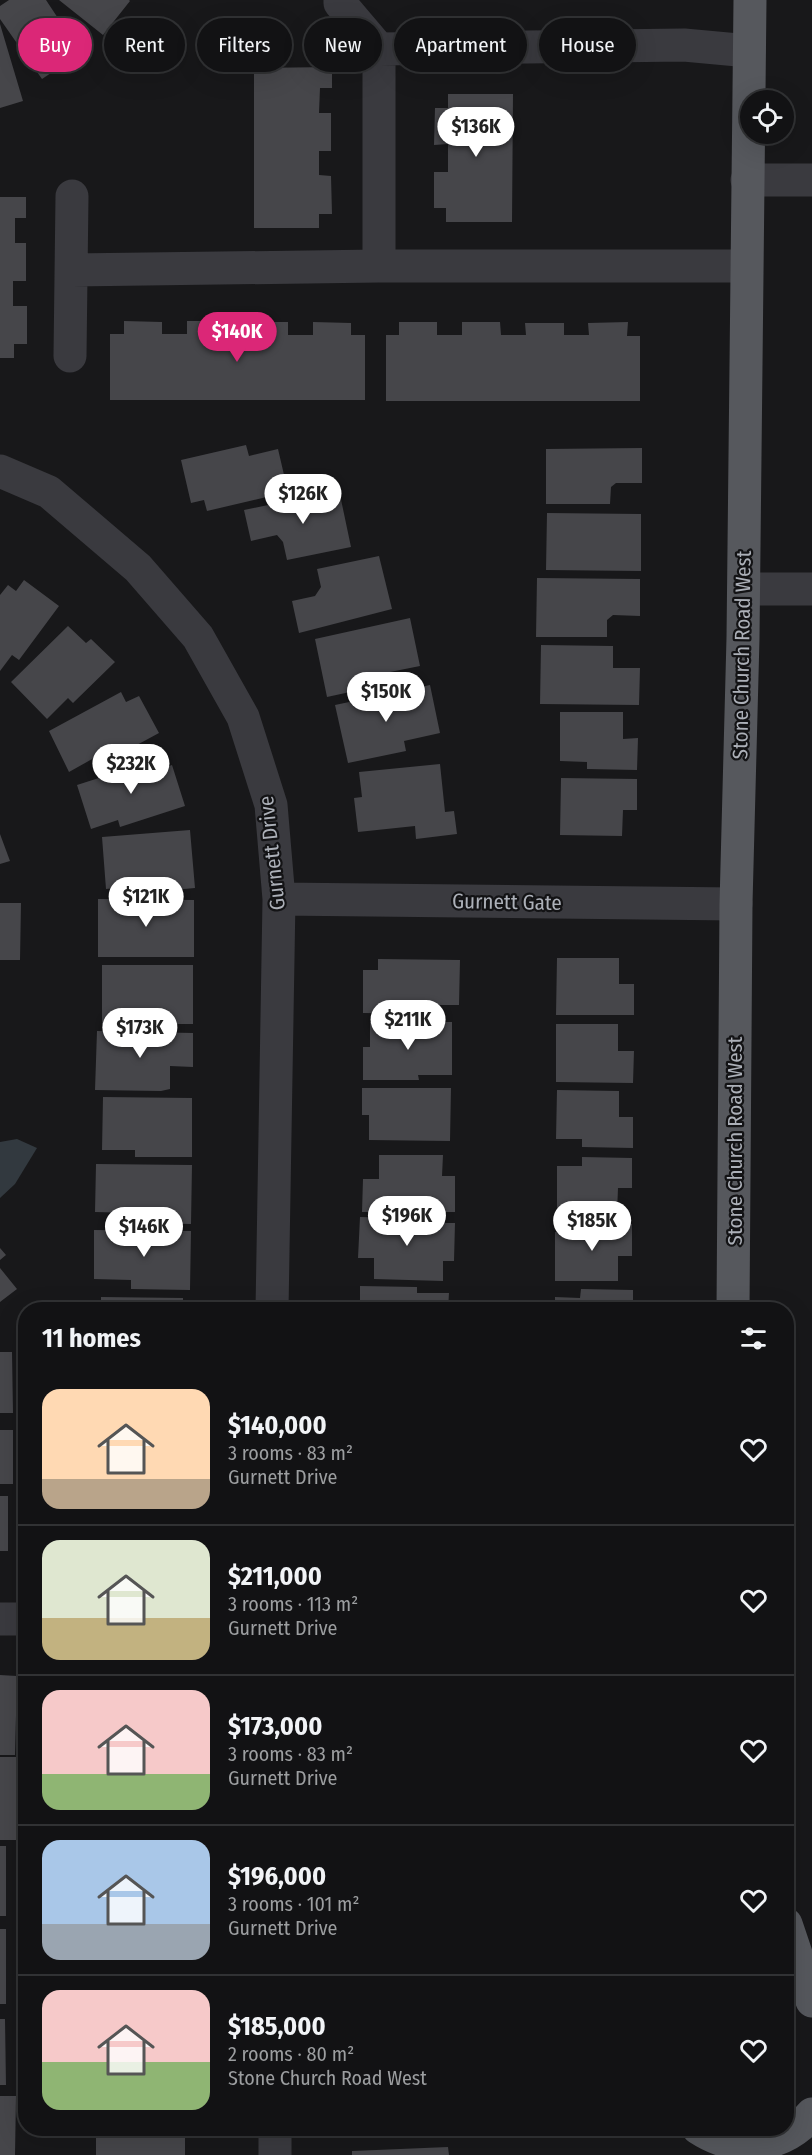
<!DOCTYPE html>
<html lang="en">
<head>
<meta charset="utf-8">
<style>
	body { margin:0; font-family:"Fira Sans Condensed",sans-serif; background:#1f2022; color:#f1f3f6; height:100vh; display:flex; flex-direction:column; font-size:22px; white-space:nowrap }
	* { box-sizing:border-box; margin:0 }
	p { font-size:20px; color:#9c9ea0 }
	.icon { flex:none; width:33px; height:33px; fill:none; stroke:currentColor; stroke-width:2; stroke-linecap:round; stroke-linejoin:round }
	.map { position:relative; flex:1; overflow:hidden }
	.details { position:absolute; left:18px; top:1302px; width:776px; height:834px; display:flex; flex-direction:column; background:#121214; border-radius:24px; box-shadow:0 6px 24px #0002,0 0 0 2px #313234 }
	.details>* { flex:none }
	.hud { position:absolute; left:18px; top:18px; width:777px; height:54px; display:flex; gap:12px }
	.fabs { position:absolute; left:740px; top:90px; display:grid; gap:12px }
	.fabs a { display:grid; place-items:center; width:54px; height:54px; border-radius:50%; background:#121214; box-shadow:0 6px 24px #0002,0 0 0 2px #313234; font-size:30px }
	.price { position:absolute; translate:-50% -51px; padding:0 14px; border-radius:21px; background:#fff; color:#222; font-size:20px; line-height:39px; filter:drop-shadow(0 2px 3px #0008) }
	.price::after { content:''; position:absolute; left:50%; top:36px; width:18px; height:14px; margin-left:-9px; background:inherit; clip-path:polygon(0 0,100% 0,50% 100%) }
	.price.active { background:#db2777; color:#fff }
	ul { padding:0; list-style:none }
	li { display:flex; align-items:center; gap:18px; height:150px; padding:0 24px }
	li+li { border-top:2px solid #313234 }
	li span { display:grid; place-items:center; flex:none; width:168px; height:120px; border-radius:18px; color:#555 }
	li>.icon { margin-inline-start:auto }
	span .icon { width:72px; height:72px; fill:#fffc; stroke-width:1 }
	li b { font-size:26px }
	h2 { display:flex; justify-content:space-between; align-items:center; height:72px; padding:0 24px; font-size:26px }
	.tag { padding:0 21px; border-radius:27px; background:#121214; box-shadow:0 6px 24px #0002,0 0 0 2px #313234; font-size:21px; line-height:54px }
	.tag.active { background:#db2777; color:#fff }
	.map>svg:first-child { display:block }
	.water { fill:#32393f }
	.building { fill:#46464a }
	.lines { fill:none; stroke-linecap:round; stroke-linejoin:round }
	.minor { stroke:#3a3a3f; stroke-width:33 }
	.major { stroke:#56585d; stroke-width:33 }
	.labels { text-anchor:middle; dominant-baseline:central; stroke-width:4.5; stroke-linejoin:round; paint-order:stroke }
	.street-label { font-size:21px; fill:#acb0b8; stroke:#131315 }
</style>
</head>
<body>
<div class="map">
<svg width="812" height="2155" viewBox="0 0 812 2155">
	<rect width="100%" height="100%" fill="#18181a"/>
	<path class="water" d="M17,1139L37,1148L15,1184L0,1198V1142Z"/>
	<path class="building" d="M9,0H46L81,53L42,79L0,19V6Z
		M59,0H129L130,1L103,35Z
		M0,24L23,101L0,108Z
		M332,67V88H320L319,113H331V151H319V175L331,176L332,214H319V228H254V68Z
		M448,94H513L512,222H446V208H434V172H448V144L434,145L435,108H448Z
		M0,197H26V218H15V243H26V281H13V306H27V344H14V358H0Z
		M124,321L162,322V334H187V321H225V335H250V322H288V335H313V322L351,323V335H365V400H110V334H124Z
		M399,322H437V335H462V322H500L501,335H526L525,323H564V335H589L588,323L628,322L627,336H640V401H386V335H399Z
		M246,445L249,456L278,449L288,492L207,511L204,500L191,503L181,460Z
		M642,448V483H616L611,487L610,504H546V449Z
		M339,490L351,547L287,560L283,542L277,535L251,541L244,510Z
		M547,513L641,514V571L546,570Z
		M379,556L392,609L299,633L292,601L315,596L321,587L317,569Z
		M537,578L640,579V616L613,615L607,620V637H536Z
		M24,580L59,606L19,660L12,655L0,671V595L8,585L16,591Z
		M410,618L420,666L385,673L387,684L327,697L315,639Z
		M68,626L86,643L91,639L115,662L73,703L68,698L47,719L11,682Z
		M541,645L613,646V668H640L639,705L540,704Z
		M430,685L440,733L404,741L406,751L348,763L335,705Z
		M121,692L126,702L139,696L159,733L98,766L94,758L69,772L49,731Z
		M560,712H623V739L638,738L637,770L587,769V762L560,761Z
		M155,760L158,770L172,765L185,806L120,827L118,820L91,829L77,785Z
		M440,764L445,812L454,811L457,834L416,839L415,826L358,832L354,798L362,797L359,772Z
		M561,778L637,779V810H623L622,836L560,835Z
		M190,830L195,888L141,893L140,886L106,889L102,837Z
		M0,834L10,861L0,864Z
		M98,899L194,900V957H98Z
		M0,903H21L20,960H0Z
		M557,958H619V984H634V1015H556Z
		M378,959L460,960L459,1005H430V1014L363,1013V970H378Z
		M102,965H193V1024H102Z
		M370,1022H452V1075H418L419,1080H363V1047H370Z
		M556,1024H618V1051H634L633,1083L556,1082Z
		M97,1031L193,1033V1067L170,1066V1089L161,1091L95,1090Z
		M362,1088H451L450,1141L369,1140V1115H362Z
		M557,1090L619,1091V1117H633V1148L582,1147V1139H556Z
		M103,1097L192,1098V1157H135V1150H102Z
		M379,1155H443L442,1176H455V1212H362L363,1179H379Z
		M582,1157L632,1158V1188H618L617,1214L557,1213V1166H582Z
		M96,1164L192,1165L191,1224L133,1223V1213L95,1212Z
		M360,1217L444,1219L443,1223H455L454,1261H443V1281L374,1279V1258H358Z
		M582,1223L632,1224V1256H618V1281H555V1232H582Z
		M94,1230L191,1231L190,1290L131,1289V1280L94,1279Z
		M0,1248L6,1255L0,1260Z
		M0,1268L17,1289L0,1302Z
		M360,1286L417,1287V1293H449L448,1310H360Z
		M581,1289L633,1290V1310H555V1297L580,1298Z
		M101,1297L183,1298V1310H101Z
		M0,1352H12L13,1413H0Z
		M0,1430H13V1484H0Z
		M0,1496H8V1551H0Z
		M0,1675L17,1676L15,1755H0Z
		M0,1757H17L16,1840H0Z
		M0,1846H6V1916H0Z
		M0,1929H6V2004H0Z
		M0,2019H5L6,2085H0Z
		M0,2096H16L15,2155H0Z
		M96,2128H185V2155H96Z
		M448,2147L449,2155H352V2151Z"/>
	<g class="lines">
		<path class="minor" d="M340,0V3L379,49V266
			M379,49L684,45L749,51
			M747,180H812
			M72,270L379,266H746
			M70,356L72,196
			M0,471L49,492L138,568L198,637L243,717L271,805L279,899L272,1310
			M744,589H812
			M279,899L736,904
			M0,1619H26
			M275,2155V2128"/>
		<path class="major" d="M733,1310L736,904L743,638L750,0
			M786,1924L812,2001
			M698,2128C736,2153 782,2149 812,2114"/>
	</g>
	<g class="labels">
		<g class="street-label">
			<text transform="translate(742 655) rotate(-89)">Stone Church Road West</text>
			<text transform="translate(272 853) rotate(-96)">Gurnett Drive</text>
			<text transform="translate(507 902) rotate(1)">Gurnett Gate</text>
			<text transform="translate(735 1141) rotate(-90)">Stone Church Road West</text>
		</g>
	</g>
</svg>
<div class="fabs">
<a><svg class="icon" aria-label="locate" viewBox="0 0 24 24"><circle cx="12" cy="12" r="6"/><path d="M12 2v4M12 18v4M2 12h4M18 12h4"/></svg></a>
</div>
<b class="price" style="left:476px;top:158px">$136K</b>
<b class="price active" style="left:237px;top:363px">$140K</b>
<b class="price" style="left:303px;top:525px">$126K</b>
<b class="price" style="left:386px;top:723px">$150K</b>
<b class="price" style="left:131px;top:795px">$232K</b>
<b class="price" style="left:146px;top:928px">$121K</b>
<b class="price" style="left:408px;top:1051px">$211K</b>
<b class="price" style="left:140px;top:1059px">$173K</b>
<b class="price" style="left:407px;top:1247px">$196K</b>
<b class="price" style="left:592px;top:1252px">$185K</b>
<b class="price" style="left:144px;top:1258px">$146K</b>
<div class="hud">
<a class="tag active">Buy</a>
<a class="tag">Rent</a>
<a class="tag">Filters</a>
<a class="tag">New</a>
<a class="tag">Apartment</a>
<a class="tag">House</a>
</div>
<section class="details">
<h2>11 homes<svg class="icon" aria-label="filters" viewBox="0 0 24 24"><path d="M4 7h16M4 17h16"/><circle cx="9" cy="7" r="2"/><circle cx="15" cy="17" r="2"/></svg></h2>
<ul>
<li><span style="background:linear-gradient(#ffd9b3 75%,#b9a48a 0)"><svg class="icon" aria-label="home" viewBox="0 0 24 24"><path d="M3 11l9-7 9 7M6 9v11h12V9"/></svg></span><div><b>$140,000</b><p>3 rooms · 83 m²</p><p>Gurnett Drive</p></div><svg class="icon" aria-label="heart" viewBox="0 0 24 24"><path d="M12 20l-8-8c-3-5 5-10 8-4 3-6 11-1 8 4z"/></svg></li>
<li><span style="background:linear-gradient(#dfe7d0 65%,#c2b280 0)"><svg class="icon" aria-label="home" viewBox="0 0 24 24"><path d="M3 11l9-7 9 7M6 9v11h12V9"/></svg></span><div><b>$211,000</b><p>3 rooms · 113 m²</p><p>Gurnett Drive</p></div><svg class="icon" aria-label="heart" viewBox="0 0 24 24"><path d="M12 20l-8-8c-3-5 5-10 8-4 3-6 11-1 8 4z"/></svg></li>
<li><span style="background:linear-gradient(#f6c9c9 70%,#8fb573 0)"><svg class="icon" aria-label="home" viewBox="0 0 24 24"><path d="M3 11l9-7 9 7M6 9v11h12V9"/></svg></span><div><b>$173,000</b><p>3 rooms · 83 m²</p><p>Gurnett Drive</p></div><svg class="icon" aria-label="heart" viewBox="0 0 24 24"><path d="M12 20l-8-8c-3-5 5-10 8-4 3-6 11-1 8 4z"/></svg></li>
<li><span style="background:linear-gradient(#a9c7e8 70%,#9aa5b1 0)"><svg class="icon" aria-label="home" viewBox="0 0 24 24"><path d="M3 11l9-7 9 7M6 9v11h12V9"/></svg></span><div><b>$196,000</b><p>3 rooms · 101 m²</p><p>Gurnett Drive</p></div><svg class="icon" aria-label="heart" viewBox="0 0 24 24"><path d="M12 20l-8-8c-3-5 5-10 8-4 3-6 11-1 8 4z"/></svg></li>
<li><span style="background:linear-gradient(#f6c9c9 60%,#8fb573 0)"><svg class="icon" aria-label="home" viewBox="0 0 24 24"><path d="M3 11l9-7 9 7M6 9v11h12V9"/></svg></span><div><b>$185,000</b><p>2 rooms · 80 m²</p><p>Stone Church Road West</p></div><svg class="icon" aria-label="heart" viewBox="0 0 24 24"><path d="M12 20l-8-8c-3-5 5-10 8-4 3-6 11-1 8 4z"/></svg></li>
</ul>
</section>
</div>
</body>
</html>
